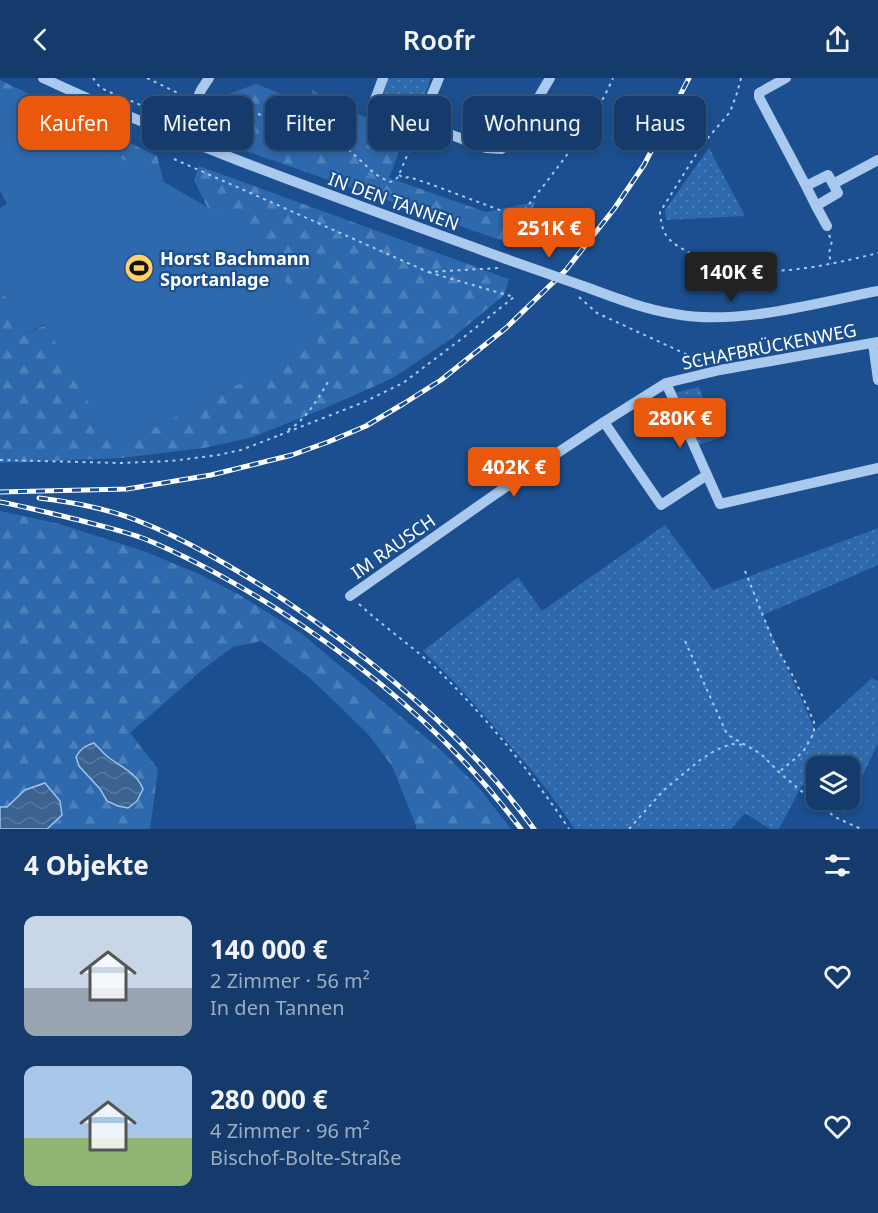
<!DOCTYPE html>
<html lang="de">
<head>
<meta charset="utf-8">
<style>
	body { margin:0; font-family:"Noto Sans",sans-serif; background:#1d4271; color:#f1f3f6; height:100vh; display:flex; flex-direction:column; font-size:22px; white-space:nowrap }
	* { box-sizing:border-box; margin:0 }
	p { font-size:20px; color:#9dadc1 }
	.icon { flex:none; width:33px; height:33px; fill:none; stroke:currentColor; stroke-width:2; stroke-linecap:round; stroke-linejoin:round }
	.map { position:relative; height:751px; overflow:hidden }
	.side { display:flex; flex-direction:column; background:#143b6b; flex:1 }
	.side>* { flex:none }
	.banner { position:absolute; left:18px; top:18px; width:843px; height:54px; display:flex; gap:12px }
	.tools { position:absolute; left:806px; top:678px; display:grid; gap:12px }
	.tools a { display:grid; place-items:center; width:54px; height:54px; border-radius:12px; background:#143b6b; box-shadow:0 3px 9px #0003,0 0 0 2px #33557e; font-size:30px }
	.price { position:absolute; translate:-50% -51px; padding:0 14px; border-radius:6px; background:#ea580c; color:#fff; font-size:20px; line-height:39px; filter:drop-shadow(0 2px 3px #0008) }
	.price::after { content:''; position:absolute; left:50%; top:36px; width:18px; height:14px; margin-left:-9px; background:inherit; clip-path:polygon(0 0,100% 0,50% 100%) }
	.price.selected { background:#222; color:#fff }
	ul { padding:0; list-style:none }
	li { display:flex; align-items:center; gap:18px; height:150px; padding:0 24px }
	li span { display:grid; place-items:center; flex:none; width:168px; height:120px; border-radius:12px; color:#555 }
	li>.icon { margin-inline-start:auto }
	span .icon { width:72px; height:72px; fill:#fffc; stroke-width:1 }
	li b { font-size:26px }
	h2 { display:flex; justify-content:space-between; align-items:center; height:72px; padding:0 24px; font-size:26px }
	.pill { padding:0 21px; border-radius:12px; background:#143b6b; box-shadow:0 3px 9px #0003,0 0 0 2px #33557e; font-size:21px; line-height:54px }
	.pill.selected { background:#ea580c; color:#fff }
	header { display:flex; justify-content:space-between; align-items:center; height:78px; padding:0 24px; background:#143b6b; font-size:27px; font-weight:600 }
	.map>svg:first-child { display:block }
	.green { fill:url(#green-dots) }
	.forest { fill:url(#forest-firs) }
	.pitch { fill:#2e69ad }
	.water { fill:url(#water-waves); stroke:#9cc4f0; stroke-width:1.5 }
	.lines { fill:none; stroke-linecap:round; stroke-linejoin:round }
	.path { stroke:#a9c9ee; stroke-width:2; stroke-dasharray:3 4.5; stroke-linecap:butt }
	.minor { stroke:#a9c9ee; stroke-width:10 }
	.rail-casing { stroke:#fff; stroke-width:5 }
	.rail { stroke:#1b4f8f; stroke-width:3; stroke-dasharray:9; stroke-linecap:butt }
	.minor-bridge { stroke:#a9c9ee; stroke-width:10 }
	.labels { text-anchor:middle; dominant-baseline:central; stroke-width:4.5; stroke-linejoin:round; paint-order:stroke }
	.street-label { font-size:18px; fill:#fff; stroke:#1b4f8f }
	.poi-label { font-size:18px; font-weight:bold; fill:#fff; stroke:#1b4f8f; text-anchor:start }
</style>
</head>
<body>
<header><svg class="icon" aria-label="back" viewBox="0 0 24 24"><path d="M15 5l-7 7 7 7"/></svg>Roofr<svg class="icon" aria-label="share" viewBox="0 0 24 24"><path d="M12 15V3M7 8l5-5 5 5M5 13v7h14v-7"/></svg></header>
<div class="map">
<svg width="878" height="751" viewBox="0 0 878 751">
	<defs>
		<pattern id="green-dots" width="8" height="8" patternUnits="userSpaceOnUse" patternTransform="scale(1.5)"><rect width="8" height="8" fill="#2e69ad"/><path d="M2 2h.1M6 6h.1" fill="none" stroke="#4d80b9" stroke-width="1.8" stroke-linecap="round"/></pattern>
		<pattern id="forest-firs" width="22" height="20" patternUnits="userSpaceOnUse" patternTransform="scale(1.5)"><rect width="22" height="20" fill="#2e69ad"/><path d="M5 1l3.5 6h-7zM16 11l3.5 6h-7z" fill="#4d80b9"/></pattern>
		<pattern id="water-waves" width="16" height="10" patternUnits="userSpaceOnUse" patternTransform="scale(1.5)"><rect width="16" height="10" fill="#3c6290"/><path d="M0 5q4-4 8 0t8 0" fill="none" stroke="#597aa1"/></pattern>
	</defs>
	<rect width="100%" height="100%" fill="#1b4f8f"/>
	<path class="green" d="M385,0H431L417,39L376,24Z
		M709,70L745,138L666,142L665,132Z
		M699,309L719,360L698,367L675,315Z
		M665,447L713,512L878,450V487L763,537L815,652L872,600L878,603V666L844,735L822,722H849V688H816V717L802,707L779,751H770L745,735L731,751H574C557,723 535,696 513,671C484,636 455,604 423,573L518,499L542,533Z"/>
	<path class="forest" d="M0,2L157,78L164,104L19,25L0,35Z
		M256,6L308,26L313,11L331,27L407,53L389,100L486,134L535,124L520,169L209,60L223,18Z
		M199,88L509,201L504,217L452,260L393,300L323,331L253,359L204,370L121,380L0,385V208L26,256L247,152L208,131L194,102Z
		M0,433L60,446L146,474L199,496L238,516L267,534L302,556L443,674L479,710L511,751H416V748L392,688L368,656L311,601L261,563L233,569L202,592L130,655L158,691L150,751H0Z"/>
	<path class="pitch" d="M19,25L164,104L247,152L269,171L318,265L114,371L45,246L26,256L0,208V130L7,126L0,113V35Z"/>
	<path class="water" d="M94,665C99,670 103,675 108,679C121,689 137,695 143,711L137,723L128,730L118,728L107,723L100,711L79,688L76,679C81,670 85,668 94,665Z
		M45,705L60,723L62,737L47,751H0V729H7L25,712Z"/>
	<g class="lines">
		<path class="path" d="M93,0L99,8L105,12L174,41L178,40
			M147,0L188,20
			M741,0L737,15L730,34L702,67L660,134C662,160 670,164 690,175C697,179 704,184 711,186C765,202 825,188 878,175
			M207,27L228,35L258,36L346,69L375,96L389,104L394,103L398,99L417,54
			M143,66L147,56
			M174,81L428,194L499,190
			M399,97L404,100L409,99L430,106L513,137H518L523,134C556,91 591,50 613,0
			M829,157L832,163L829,175L831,186
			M579,219L597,235L703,284
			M288,352C306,342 317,322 328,304
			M280,357L364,324L403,305L464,259L514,219L428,194
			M0,382L120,385L171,383L218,377L241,372L280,357
			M745,493L774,565L794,600L814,644V655L803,674L779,694
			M359,526C385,550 415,570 440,594C488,642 532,695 569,751
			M685,563L726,654L730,658L761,676L779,694L814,724L837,740L861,751
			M629,751L664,712L700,682L716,672L731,666L745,667"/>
		<path class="minor" d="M43,0C193,70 350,124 506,181
			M383,0L373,27L486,70L501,71L513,63L550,0
			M786,0L759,15V19L806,108
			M420,45L439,0
			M181,61L201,12L209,0
			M828,97L838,115L816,128L806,108Z
			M833,106L878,82
			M816,128L827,148
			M583,208C613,219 643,231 675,236C737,248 816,225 878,213
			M873,265L878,302
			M666,305L720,426L878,390
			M604,344L661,427L707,397
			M350,518L497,415L604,344L666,305L720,292L878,264"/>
		<g class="rail-casing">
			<path id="rail" d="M0,414L127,411L211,397L292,377L328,364L366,348L403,326L441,302L506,250L566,192L614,131L644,87L689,0
				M39,420C72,424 105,430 136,442C188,462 237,492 284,522C377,584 468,659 534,751
				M0,424C27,429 53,436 79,442C101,448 124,453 145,461C191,480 234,504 277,531C369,590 455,663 521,751"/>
		</g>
		<use href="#rail" class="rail"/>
		<path class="minor-bridge" d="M506,181L583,208"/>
	</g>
	<defs>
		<g id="stadium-disc" transform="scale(1.5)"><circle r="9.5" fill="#ffd166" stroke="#1b4f8f"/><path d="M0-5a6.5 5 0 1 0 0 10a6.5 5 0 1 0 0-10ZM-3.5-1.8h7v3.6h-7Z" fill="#111"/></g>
	</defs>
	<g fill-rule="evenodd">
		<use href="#stadium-disc" x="139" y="190"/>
	</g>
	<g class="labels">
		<g class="street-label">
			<text transform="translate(394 123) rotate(20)">IN DEN TANNEN</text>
			<text transform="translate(769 268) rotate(-11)">SCHAFBRÜCKENWEG</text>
			<text transform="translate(393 468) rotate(-35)">IM RAUSCH</text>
		</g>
		<g class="poi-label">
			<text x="160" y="180">Horst Bachmann<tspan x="160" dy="21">Sportanlage</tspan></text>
		</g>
	</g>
</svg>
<div class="tools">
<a><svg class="icon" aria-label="layers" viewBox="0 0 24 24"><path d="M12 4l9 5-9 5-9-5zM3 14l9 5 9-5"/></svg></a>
</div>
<b class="price" style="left:549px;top:181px">251K €</b>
<b class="price selected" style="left:731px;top:225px">140K €</b>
<b class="price" style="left:680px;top:371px">280K €</b>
<b class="price" style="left:514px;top:420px">402K €</b>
<div class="banner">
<a class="pill selected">Kaufen</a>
<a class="pill">Mieten</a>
<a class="pill">Filter</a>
<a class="pill">Neu</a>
<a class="pill">Wohnung</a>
<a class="pill">Haus</a>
</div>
</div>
<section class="side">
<h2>4 Objekte<svg class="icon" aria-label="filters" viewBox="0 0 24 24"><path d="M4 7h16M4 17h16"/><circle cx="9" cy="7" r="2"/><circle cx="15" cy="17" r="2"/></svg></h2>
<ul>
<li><span style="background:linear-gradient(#c9d6e8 60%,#9aa5b1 0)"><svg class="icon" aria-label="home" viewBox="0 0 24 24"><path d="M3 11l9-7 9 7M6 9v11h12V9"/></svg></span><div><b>140 000 €</b><p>2 Zimmer · 56 m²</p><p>In den Tannen</p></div><svg class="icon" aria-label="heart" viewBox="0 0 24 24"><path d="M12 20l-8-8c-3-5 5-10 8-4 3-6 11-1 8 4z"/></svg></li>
<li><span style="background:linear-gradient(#a9c7e8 60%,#8fb573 0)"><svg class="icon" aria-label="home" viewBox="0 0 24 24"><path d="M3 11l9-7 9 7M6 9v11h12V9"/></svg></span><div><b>280 000 €</b><p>4 Zimmer · 96 m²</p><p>Bischof-Bolte-Straße</p></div><svg class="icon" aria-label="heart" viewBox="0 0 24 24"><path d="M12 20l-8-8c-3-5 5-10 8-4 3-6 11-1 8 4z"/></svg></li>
</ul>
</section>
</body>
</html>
